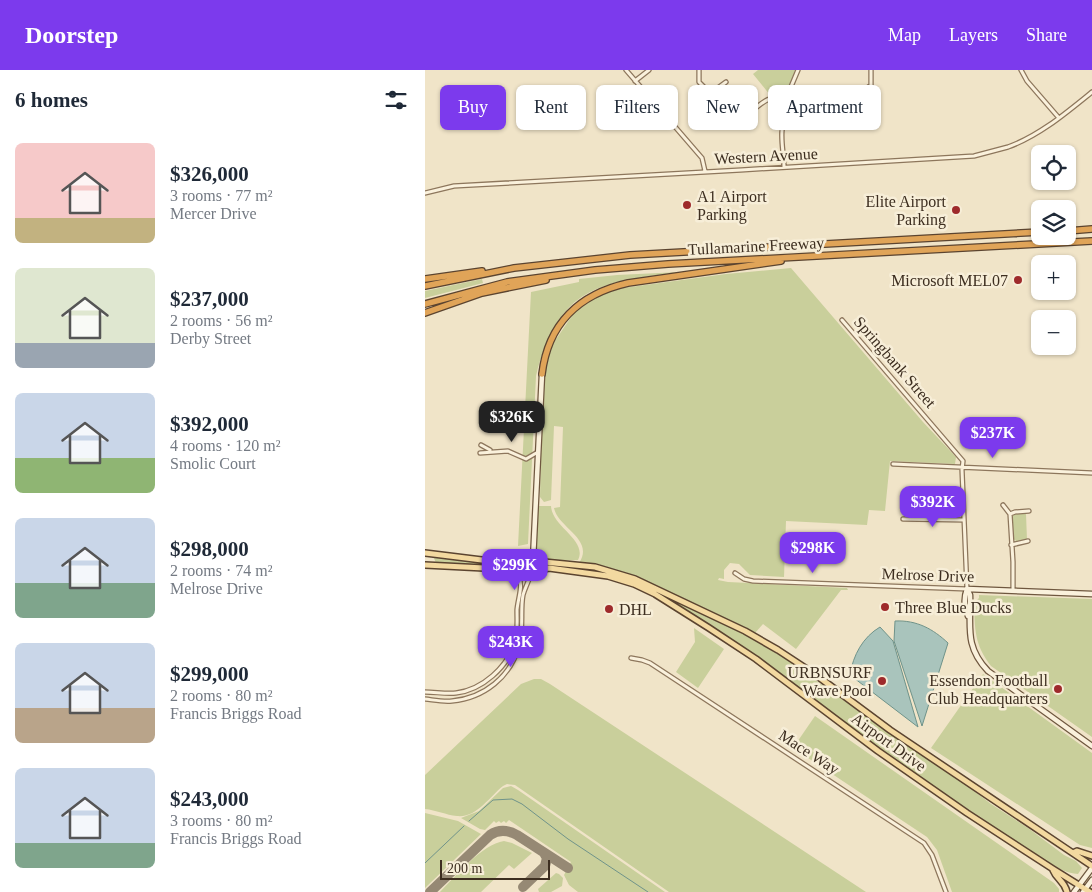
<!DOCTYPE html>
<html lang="en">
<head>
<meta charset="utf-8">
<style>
	body { margin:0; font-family:"Times New Roman",serif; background:#f6f6f7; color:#1f2937; height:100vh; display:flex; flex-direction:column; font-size:19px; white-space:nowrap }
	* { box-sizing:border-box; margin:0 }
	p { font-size:16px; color:#747a83 }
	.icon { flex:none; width:28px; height:28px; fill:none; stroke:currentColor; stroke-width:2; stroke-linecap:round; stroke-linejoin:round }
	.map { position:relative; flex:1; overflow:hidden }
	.sheet { display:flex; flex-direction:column; background:#fff; width:425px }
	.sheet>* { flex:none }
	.banner { position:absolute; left:15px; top:15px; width:475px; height:45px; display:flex; gap:10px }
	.tools { position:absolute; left:606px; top:75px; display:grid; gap:10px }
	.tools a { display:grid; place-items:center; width:45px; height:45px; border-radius:8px; background:#fff; box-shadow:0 1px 4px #0004; font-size:25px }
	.scale { position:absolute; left:15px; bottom:12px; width:110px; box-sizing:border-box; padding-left:5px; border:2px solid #3d2e20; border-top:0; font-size:14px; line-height:18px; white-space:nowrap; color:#3d2e20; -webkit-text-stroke:4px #f7eed8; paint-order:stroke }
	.price { position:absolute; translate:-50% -42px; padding:0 11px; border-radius:10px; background:#7c3aed; color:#fff; font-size:16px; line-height:32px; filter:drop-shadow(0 1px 2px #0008) }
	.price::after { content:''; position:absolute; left:50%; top:30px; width:15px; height:11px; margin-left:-8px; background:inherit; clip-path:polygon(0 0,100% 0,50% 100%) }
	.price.active { background:#222; color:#fff }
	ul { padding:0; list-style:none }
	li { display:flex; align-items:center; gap:15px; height:125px; padding:0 15px }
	li span { display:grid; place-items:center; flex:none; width:140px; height:100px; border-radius:8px; color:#555 }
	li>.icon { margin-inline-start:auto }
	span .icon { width:60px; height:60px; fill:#fffc; stroke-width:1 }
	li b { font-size:21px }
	h2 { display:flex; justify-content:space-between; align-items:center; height:60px; padding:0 15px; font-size:21px }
	.pill { padding:0 18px; border-radius:8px; background:#fff; box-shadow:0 1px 4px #0004; font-size:18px; line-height:45px }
	.pill.active { background:#7c3aed; color:#fff }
	header { display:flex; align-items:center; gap:30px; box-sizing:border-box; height:70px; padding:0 25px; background:#7c3aed; color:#fff }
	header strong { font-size:24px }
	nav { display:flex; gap:28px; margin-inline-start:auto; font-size:18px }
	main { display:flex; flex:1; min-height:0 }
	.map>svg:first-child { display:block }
	.green { fill:#c9cf9b }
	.water { fill:#a9c4bc; stroke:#6f938a }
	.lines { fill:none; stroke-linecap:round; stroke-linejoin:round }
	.stream { stroke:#6f938a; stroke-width:1 }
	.taxiway { stroke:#968974; stroke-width:10 }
	.street-casing { stroke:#8d765c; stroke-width:5.5 }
	.secondary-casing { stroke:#6f573f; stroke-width:7 }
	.primary-casing { stroke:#5b4430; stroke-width:8 }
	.highway-casing { stroke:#5b4430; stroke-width:8 }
	.street { stroke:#faf1dc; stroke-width:3 }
	.secondary { stroke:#faf1dc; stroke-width:4.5 }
	.primary { stroke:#f3d9a0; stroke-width:5 }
	.highway { stroke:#e0a458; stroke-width:5.5 }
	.poi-dot { fill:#9e2a2b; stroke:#f7eed8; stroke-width:2 }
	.labels { text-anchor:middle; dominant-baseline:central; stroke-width:5; stroke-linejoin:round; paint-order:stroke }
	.street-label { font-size:16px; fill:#3d2e20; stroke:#f7eed8 }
	.poi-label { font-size:16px; fill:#3d2e20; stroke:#f7eed8; text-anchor:end }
</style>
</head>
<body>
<header>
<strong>Doorstep</strong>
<nav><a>Map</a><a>Layers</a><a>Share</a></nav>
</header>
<main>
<section class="sheet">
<h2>6 homes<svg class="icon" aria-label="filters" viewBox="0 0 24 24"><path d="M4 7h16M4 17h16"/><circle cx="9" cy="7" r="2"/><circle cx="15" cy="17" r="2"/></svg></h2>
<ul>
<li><span style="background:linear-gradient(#f6c9c9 75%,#c2b280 0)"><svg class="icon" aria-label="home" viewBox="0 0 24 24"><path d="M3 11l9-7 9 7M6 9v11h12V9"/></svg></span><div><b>$326,000</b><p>3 rooms · 77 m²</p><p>Mercer Drive</p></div></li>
<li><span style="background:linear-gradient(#dfe7d0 75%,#9aa5b1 0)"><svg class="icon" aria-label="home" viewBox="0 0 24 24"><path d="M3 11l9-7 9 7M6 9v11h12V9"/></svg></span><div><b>$237,000</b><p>2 rooms · 56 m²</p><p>Derby Street</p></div></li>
<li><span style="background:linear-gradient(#c9d6e8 65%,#8fb573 0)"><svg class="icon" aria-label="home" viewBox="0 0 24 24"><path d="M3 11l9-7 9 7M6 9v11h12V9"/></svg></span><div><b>$392,000</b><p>4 rooms · 120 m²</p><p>Smolic Court</p></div></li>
<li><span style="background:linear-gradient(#c9d6e8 65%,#7fa58c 0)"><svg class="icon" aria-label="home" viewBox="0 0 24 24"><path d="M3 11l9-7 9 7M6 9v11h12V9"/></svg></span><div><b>$298,000</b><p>2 rooms · 74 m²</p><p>Melrose Drive</p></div></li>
<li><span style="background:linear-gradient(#c9d6e8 65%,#b9a48a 0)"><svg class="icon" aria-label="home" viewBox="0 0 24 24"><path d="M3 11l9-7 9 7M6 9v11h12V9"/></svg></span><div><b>$299,000</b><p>2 rooms · 80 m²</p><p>Francis Briggs Road</p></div></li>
<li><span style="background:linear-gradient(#c9d6e8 75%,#7fa58c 0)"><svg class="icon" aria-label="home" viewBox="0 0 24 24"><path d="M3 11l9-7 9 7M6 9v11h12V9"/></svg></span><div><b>$243,000</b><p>3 rooms · 80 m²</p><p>Francis Briggs Road</p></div></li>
</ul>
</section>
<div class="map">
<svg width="667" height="822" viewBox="0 0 667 822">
	<rect width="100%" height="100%" fill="#f0e4c8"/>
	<path class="green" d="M333,0H370L361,26L353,23L345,25L328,4Z
		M366,198L498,352L531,387L530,394L465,391L460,441L444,440L442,455L361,451L359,507L325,505L314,494L305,493L299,500V509L294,508L293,510L303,512L422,518L423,520H416L371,579L338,554L330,563L202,503L178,496L154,493C170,469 133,458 129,438L135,437L138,357L129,356L126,430L119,432L115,427L117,329L121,292L127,275L149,243L164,232L180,223L198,218L301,204Z
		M255,202C173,213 134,216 111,306L103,474L93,476L106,222L154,212V209L192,205Z
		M57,209L58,213L0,228V221Z
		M114,436H126C127,457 163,470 153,490L128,491L114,488L110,478L112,439Z
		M591,443L601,444L602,470L593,472L588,469L586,447Z
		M8,486L61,493H85V499L11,493Z
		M235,521L329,569L364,591L464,663L527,704L566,734L603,758L639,785L651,791L657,798L653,804C642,803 634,799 625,794L481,698L344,595L233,524Z
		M554,525L667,529V667L566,596C549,574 550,559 549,533L554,528Z
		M269,558L299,579L273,618L251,602L270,572Z
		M558,604L667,683V778L655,775L506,678Z
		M109,609H116L125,614L441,822H244L90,715L82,714L78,716C64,727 52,748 32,746C21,745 11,740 0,739V705L96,614Z
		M390,646L629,813L634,819V822H527L512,780L502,767L368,678Z
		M86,716L93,720L240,822H153L144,815L139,805L146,792L84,750L81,753L79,751L76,753L74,751L71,753L69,751L60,760L55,759L36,748L54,741L78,718Z
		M0,743L33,751L56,764L0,818Z
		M79,771L87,773L107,783L89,799L84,795L56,822H15C31,806 57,774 79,771Z
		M131,803L134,804L138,808L137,816L126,822H114L113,819Z"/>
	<path class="water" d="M470,551C492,550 508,559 523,573L497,656L469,571Z
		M455,557L468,571L493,657L425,605C428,585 438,567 455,557Z"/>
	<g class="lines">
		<path class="stream" d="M44,751L68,730L87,729L97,734L143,769L223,822
			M0,793L39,756"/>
		<path class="taxiway" d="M98,817L120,796L122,788L119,783
			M5,822L65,765C74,759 83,760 92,765L143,798"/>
		<g class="street-casing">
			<path id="street" d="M201,0L277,88L280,101
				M274,0V12L281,19L290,20L301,12
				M596,0L602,11L634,48
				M210,11L224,0
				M319,48C334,36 343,23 363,28
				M358,49L375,50L404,47L414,41L446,15V0
				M359,97C359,85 356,73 357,61C358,40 364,19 373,0
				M0,123L29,116L316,100L549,86C560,83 572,80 583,77C614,66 641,43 667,22
				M56,375L65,380
				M55,383L83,381L101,389L113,382
				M468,394L667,403
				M578,435L585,444L588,492V521
				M585,444L590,442L604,441
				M478,449L539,450
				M586,475L603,471
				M310,503L319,509L328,511L542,519L537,400L538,391L417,250
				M206,588L217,590L225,593L499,773L507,785L521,822
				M0,622C10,622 21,624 31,623C57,620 83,597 90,572C93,562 92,551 92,540C93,528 98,518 94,506
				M0,629C9,630 18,632 27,631C59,628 86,607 94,575C99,559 95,541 98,525C100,518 103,513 105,506"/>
		</g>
		<g class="secondary-casing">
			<path id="secondary" d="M108,490L117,304
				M542,519L545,525C546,556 539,576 563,601L667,676
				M542,519L667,524
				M542,519C539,527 539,537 543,546
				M649,822L667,798
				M658,822L667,810"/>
		</g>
		<g class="primary-casing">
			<path id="primary" d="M0,483L73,492C78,492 84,492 89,490C98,486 104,482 110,493L108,503L102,507L92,505L89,499L91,489
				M109,491L170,497L210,509L320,561L353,580L391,605L465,660L667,796
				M0,495L59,498L91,503
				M109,501L124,498L183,506L209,514L230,524L284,558L331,589L453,681L542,743L628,799L665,822
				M648,783L652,781L667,786
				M628,800C632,810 639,810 642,822"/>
		</g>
		<g class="highway-casing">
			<path id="highway" d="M642,161L667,159
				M0,209L57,201
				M0,216L89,198L205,185L615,162
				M0,234L82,212L170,200L243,194L667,171
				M0,243L57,223L121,210
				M117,304C123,254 154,224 203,213L356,191"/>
		</g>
		<use href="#street" class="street"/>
		<use href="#secondary" class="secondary"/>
		<use href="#primary" class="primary"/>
		<use href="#highway" class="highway"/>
	</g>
	<g class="poi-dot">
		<circle cx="262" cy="135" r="5"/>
		<circle cx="531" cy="140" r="5"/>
		<circle cx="593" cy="210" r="5"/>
		<circle cx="460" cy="537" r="5"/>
		<circle cx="184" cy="539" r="5"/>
		<circle cx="457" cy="611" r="5"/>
		<circle cx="633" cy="619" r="5"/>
	</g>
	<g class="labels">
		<g class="street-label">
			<text transform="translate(341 86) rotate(-3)">Western Avenue</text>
			<text transform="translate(331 176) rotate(-3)">Tullamarine Freeway</text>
			<text transform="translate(470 292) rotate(49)">Springbank Street</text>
			<text transform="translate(503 505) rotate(2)">Melrose Drive</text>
			<text transform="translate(464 672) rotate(36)">Airport Drive</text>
			<text transform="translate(384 682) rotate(33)">Mace Way</text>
		</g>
		<g class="poi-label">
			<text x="272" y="126" text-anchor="start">A1 Airport<tspan x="272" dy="18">Parking</tspan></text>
			<text x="521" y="131">Elite Airport<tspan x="521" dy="18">Parking</tspan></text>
			<text x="583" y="210">Microsoft MEL07</text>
			<text x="470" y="537" text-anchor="start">Three Blue Ducks</text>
			<text x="194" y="539" text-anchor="start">DHL</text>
			<text x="447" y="602">URBNSURF<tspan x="447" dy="18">Wave Pool</tspan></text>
			<text x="623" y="610">Essendon Football<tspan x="623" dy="18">Club Headquarters</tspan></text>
		</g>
	</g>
</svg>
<div class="tools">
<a><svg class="icon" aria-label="locate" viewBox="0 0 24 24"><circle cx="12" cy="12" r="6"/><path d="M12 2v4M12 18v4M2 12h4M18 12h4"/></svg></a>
<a><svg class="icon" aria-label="layers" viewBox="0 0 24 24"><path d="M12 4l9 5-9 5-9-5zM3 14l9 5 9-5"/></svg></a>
<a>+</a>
<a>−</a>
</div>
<div class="scale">200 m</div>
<b class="price active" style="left:87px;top:373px">$326K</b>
<b class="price" style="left:568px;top:389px">$237K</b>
<b class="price" style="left:508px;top:458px">$392K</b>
<b class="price" style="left:388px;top:504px">$298K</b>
<b class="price" style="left:90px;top:521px">$299K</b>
<b class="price" style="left:86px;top:598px">$243K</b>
<div class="banner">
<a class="pill active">Buy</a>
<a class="pill">Rent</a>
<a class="pill">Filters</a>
<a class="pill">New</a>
<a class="pill">Apartment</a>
</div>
</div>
</main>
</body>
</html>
